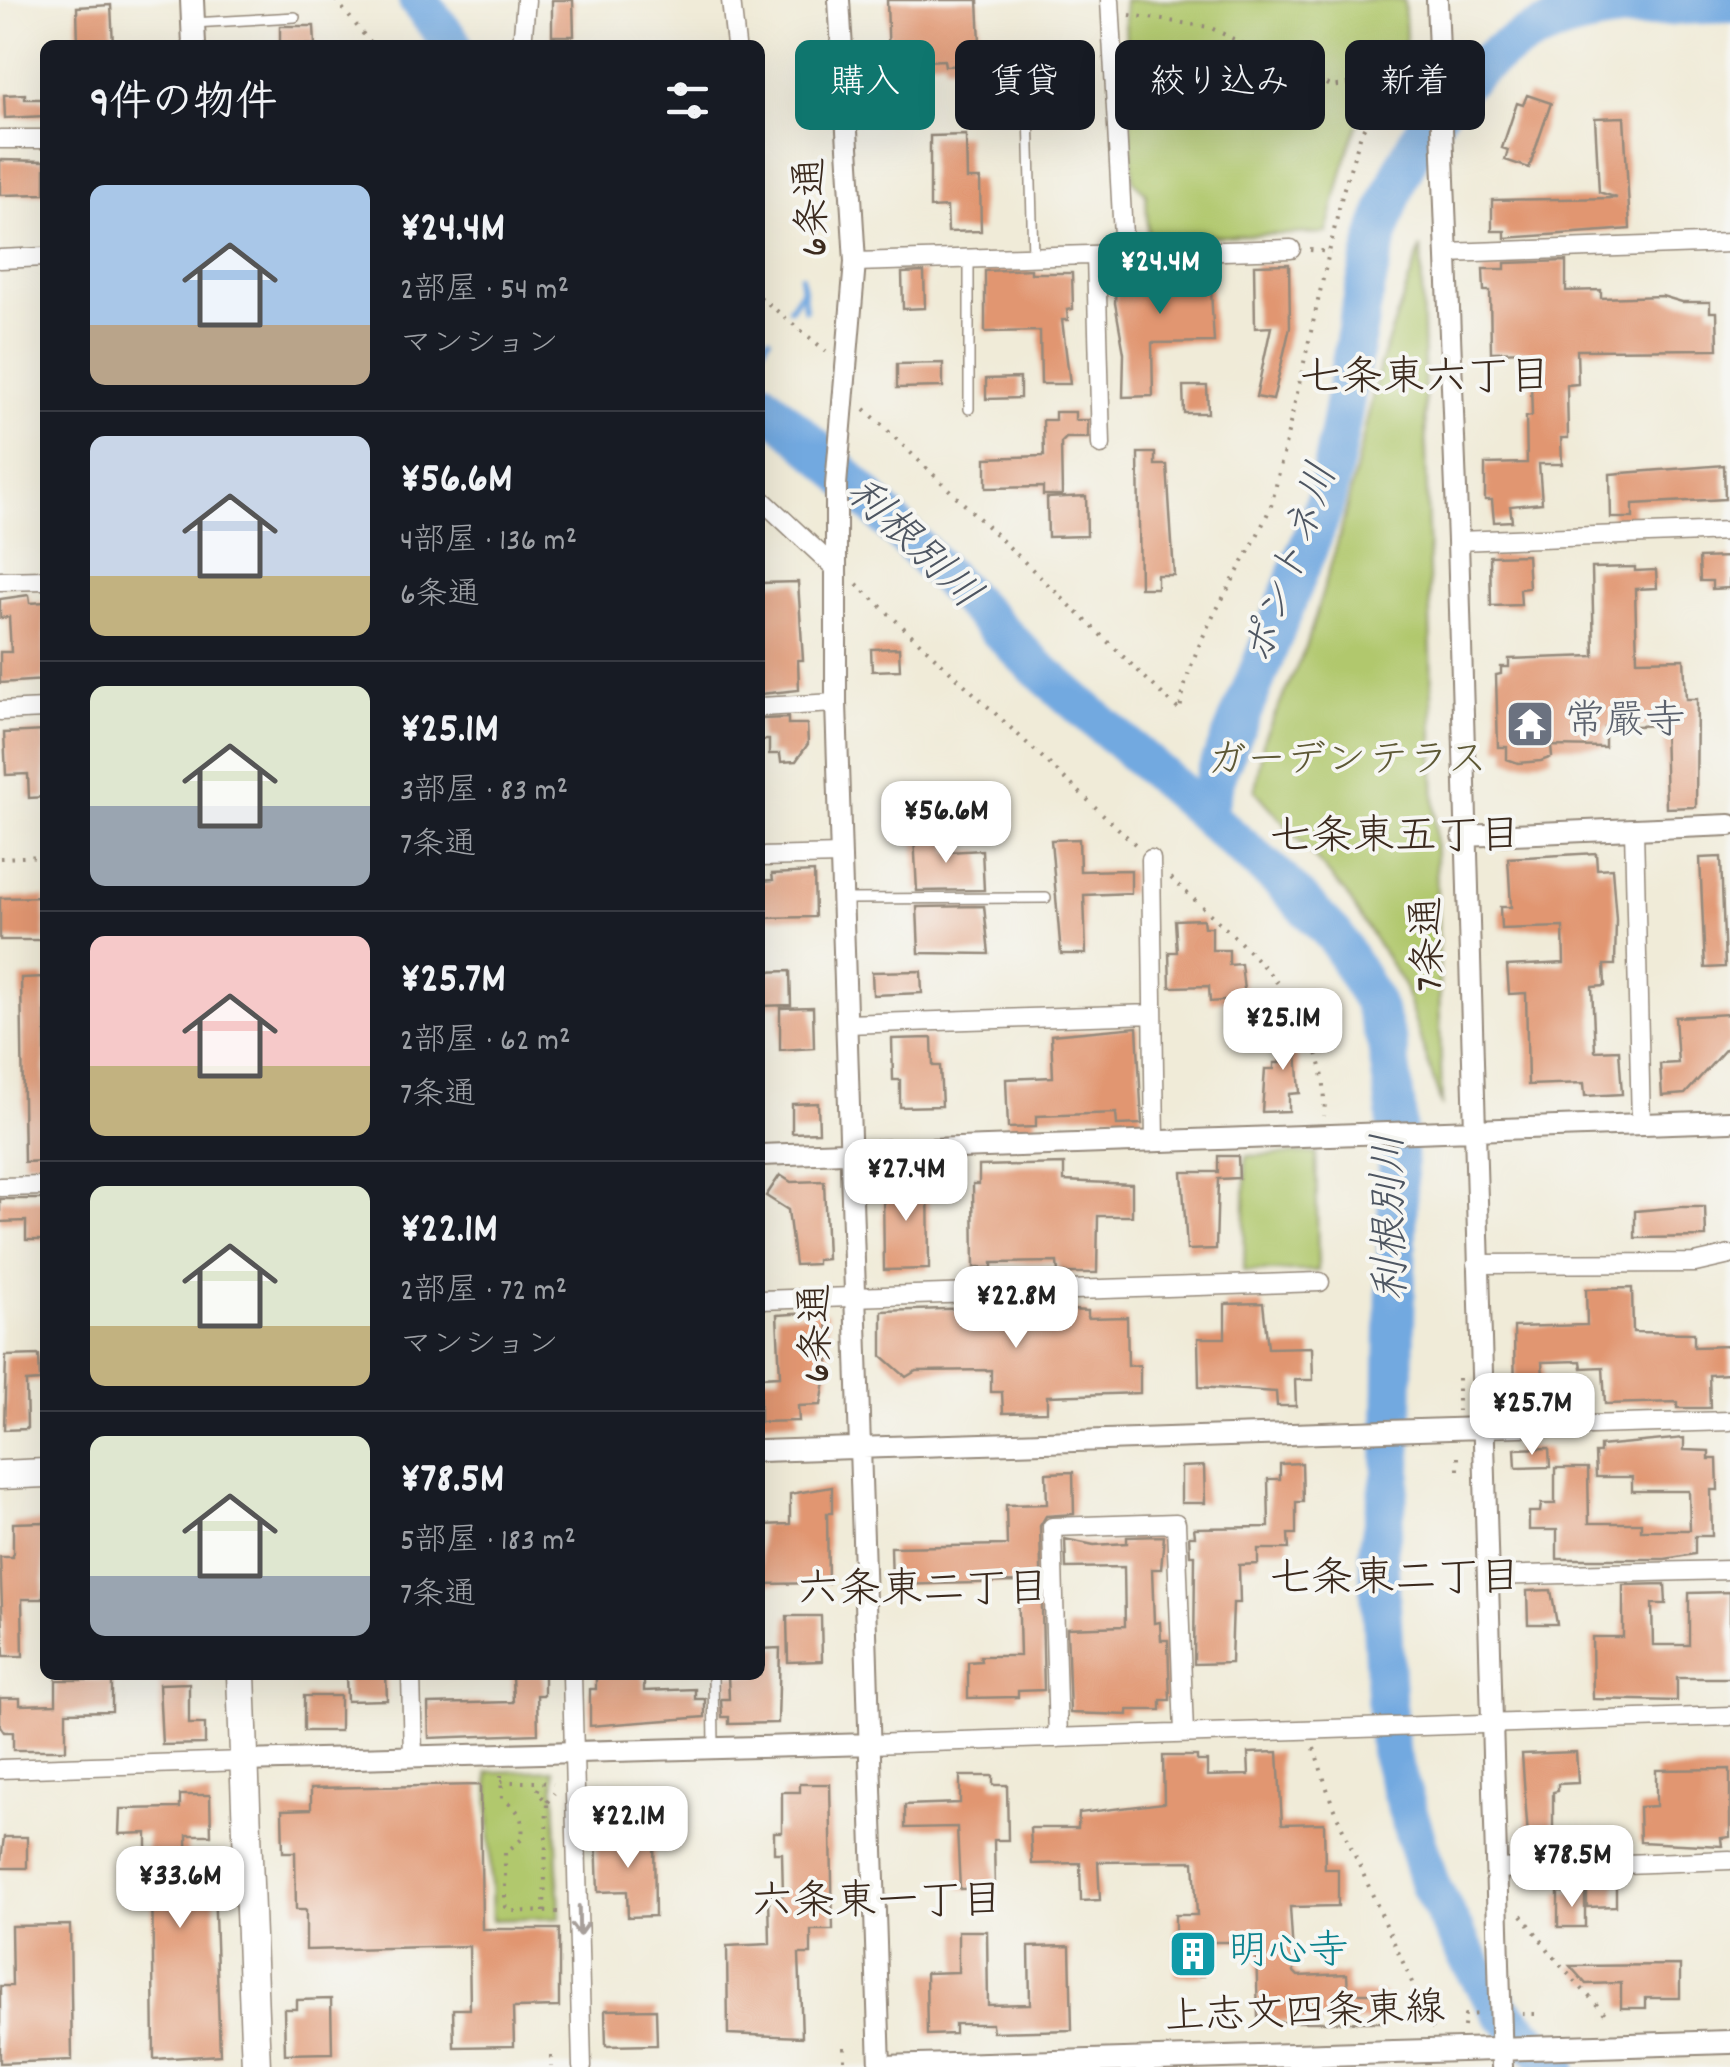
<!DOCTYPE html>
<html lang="ja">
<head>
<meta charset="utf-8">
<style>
	body { margin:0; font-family:Dekko,"Klee One",sans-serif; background:#242831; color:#f1f3f6; height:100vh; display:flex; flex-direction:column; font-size:38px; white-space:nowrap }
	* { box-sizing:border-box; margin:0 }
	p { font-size:32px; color:#9ea1a6 }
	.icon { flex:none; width:55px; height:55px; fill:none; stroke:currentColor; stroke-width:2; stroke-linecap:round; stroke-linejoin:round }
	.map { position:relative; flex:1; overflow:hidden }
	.side { position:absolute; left:40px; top:40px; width:725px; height:1640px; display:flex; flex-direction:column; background:#171b24; border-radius:15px; box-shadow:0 10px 40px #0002 }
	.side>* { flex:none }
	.hud { position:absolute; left:795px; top:40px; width:785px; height:90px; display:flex; gap:20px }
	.price { position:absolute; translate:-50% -85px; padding:0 22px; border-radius:20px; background:#fff; color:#222; font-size:32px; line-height:65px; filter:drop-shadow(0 2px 5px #0008) }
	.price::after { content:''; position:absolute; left:50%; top:60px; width:30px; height:22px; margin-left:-15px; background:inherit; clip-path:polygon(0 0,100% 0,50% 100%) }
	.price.on { background:#0f766e; color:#fff }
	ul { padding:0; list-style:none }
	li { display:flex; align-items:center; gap:30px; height:250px; padding:0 50px }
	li+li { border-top:2px solid #363941 }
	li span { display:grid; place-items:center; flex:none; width:280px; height:200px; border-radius:15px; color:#555 }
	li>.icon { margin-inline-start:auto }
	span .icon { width:120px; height:120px; fill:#fffc; stroke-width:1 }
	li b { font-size:42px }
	h2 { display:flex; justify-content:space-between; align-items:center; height:120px; padding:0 50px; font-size:42px }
	.tag { padding:0 35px; border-radius:15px; background:#171b24; box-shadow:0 10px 40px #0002; font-size:35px; line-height:90px }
	.tag.on { background:#0f766e; color:#fff }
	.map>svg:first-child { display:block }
	.green { fill:#b1c86d; stroke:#767946; stroke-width:2.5 }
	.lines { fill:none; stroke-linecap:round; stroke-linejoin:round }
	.stream { stroke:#72a9e0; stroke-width:6 }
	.river { stroke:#72a9e0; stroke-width:40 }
	.building { fill:#e19671 }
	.service-casing { stroke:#968a7b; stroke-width:12 }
	.minor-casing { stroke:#968a7b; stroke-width:21 }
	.tertiary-casing { stroke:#968a7b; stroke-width:24 }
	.secondary-casing { stroke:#968a7b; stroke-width:26 }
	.primary-casing { stroke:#968a7b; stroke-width:31 }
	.path { stroke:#968a7b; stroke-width:4; stroke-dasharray:2.5 8; stroke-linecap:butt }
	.service { stroke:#fff; stroke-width:9 }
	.minor { stroke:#fff; stroke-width:18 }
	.tertiary { stroke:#fff; stroke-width:20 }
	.secondary { stroke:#fff; stroke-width:22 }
	.primary { stroke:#fff; stroke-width:28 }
	.oneway { stroke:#a79f9a }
	.labels { text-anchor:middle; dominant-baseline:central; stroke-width:8; stroke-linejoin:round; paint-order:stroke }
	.street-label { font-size:40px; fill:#3b2a1e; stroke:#f6f6f2 }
	.worship-label { font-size:40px; fill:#5b616d; stroke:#f6f6f2; text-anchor:start }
	.park-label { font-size:40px; fill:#5e5936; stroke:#f6f6f2 }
	.culture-label { font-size:40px; fill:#0d838f; stroke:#f6f6f2; text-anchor:start }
	.neighbourhood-label { font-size:42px; fill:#3b2a1e; stroke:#f6f6f2 }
	.water-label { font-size:42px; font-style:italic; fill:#4e5662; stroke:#f6f6f2 }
</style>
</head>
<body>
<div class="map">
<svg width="1730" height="2067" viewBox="0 0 1730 2067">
	<rect width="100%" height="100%" fill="#f6f6f2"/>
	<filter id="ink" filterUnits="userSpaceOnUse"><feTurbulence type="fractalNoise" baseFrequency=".01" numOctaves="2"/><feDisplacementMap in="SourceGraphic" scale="20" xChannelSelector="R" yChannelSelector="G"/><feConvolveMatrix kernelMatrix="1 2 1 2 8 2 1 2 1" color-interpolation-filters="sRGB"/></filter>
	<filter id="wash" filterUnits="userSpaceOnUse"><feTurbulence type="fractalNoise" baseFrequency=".0048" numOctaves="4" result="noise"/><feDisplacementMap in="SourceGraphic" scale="40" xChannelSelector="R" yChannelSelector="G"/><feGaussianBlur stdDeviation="2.25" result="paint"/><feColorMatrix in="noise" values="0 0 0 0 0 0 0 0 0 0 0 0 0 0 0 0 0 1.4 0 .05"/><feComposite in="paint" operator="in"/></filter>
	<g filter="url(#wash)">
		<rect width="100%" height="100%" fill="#f0ebd8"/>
		<path class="green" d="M1124,0H1404L1406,39L1364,109L1349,147L1327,233L1148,238L1146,193L1133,181Z
			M1421,247L1442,1107L1403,984L1346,894L1255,790L1264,738L1306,647L1341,531L1380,364Z
			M1316,1153L1318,1271H1244L1246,1156Z
			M554,1770L560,1918L492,1920L488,1772Z"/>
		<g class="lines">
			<path class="stream" d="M801,276L805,309
				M790,308L803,289
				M760,351L769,338"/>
			<path class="river" d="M418,0L453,45
				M760,399L835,466L1034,665L1281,881L1335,936L1373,1002L1387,1043L1396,1110L1398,1182L1392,1473L1378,1551L1389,1750L1430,1885L1466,1954L1501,2011L1557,2067
				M1206,815L1216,774C1244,709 1270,644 1296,578C1306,550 1321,522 1327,493C1366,327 1359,108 1543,29C1595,6 1674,5 1730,3"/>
		</g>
		<g id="blocks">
			<path class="building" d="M552,0H573L574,36H552Z
				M887,0H978L981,65L945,66L944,60L889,63Z
				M111,5L113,45H78L77,7Z
				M280,26H314L315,45H280Z
				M1006,52L1008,102L992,103L990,53Z
				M25,94V99H45V116L5,118L4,95Z
				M1527,95L1551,103L1529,168L1505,160L1508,150L1502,148L1517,103L1523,105Z
				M1624,117L1630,229L1505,238V231H1492V200L1617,198L1599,192L1595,118Z
				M966,135L967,179H980L981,231L948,232L947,207L930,208V136Z
				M0,160L45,161V194L0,195Z
				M1566,261V291L1601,290V298L1662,296L1682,302H1710V312H1717L1718,349L1577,350L1578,384L1567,385L1568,438H1561L1562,464H1539L1542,503L1510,506L1512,521L1494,522L1492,500H1485V464L1527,463L1526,417L1532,416L1530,351L1491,352L1490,291H1484L1483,269H1505V263Z
				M1289,264L1290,327L1273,400L1256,397L1271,327L1255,328L1254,265Z
				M1204,265V274H1210L1214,342L1152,343L1153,396L1123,397L1124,353L1115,303L1117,269Z
				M1031,269V273H1072L1073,309L1067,310L1068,320H1062L1070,384H1041L1040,331L985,332V271Z
				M924,272L925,308L903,309L902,273Z
				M943,363V387L897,388V364Z
				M1020,378V398L986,399V379Z
				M1183,386H1207L1208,413H1184Z
				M1055,412H1075V420H1088V438H1066L1061,443L1062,495H1043V487L986,488V458L1044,456L1043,420H1055Z
				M1138,453H1155V465H1167L1174,575H1157V588H1140Z
				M1724,465L1725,499L1633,504V518H1611L1610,474Z
				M1086,496L1087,536L1048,537L1047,498Z
				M1527,555L1529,588L1520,589L1521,605L1491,606L1490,556Z
				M1730,557L1729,588L1712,589V581H1700L1699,558Z
				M1635,567V571L1656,570L1657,588L1635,589L1637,660L1684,659L1686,699H1697L1696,807L1666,808L1664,725L1605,727V747L1551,746L1552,757L1541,761L1518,763L1507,759V747H1498L1496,675L1501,674V667H1509V659L1594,656L1592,568Z
				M798,582L803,660H798L799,690L760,694V583Z
				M29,595L30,603L45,602V680L0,683V652H11L9,617L0,618V599Z
				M899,648L900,670L872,671L871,649Z
				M788,718V724H807L808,744L796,761L781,762L780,754H769V740H760V719Z
				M45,731V797L29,798L28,774L6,775L4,733Z
				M948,835L949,852L982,850L984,890L917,891L914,836Z
				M1079,839L1080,871L1131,870V893L1084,895L1086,954H1061L1051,840Z
				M1596,853L1597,869L1612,868L1616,920L1615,965H1604L1605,986L1592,987L1595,1051L1619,1050L1622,1094L1585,1096L1584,1083L1528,1085L1526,993L1509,994L1507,966L1564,963L1563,927L1501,929L1500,907H1511L1508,858Z
				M1721,857L1725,967L1705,968L1700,858Z
				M814,872L815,917L760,918V881L773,880L772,874Z
				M45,897V940H0V898Z
				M984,906L989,954L919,953L917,907Z
				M1203,919L1204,927H1212V950H1229V965L1241,964L1245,999L1210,1002L1209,986L1170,987L1169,952H1177L1175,920Z
				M790,971L791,1005L760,1006V972Z
				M921,971L922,993L873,995L872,972Z
				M45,977V1161L24,1162L21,978Z
				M813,1007L814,1048L780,1050V1008Z
				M1729,1014L1730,1044L1685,1094L1662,1096L1660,1064L1678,1063L1675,1017Z
				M1295,1023L1300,1093L1289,1094V1111L1262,1112L1265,1069H1274V1063H1280L1278,1024Z
				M1137,1027L1142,1124L1117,1125L1116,1113L1036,1116V1127L1008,1128L1006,1079L1053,1077L1051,1035Z
				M932,1038L933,1066H940L942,1106L900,1107V1080H893L892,1039Z
				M818,1103L819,1132L792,1133V1104Z
				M1218,1156H1238L1239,1178L1218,1179L1216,1249L1187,1250L1182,1172H1218Z
				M1064,1164V1181L1132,1184V1216H1098L1097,1273H1058L1057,1262L992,1263V1268H974L973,1184H979V1166Z
				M780,1175L791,1182L824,1181L827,1259L817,1260V1264L795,1265L788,1210L766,1196Z
				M908,1175H928L929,1269L884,1270L883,1181H908Z
				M0,1199H45V1240H26V1221L0,1222Z
				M1680,1207H1705L1706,1237L1635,1238V1211Z
				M1632,1288L1633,1332L1694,1333V1347L1730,1346V1374L1709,1375L1710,1408H1677V1402L1605,1404L1603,1367L1582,1368L1581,1361L1542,1362L1545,1405L1515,1407L1514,1327L1587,1325L1586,1289Z
				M1263,1303L1268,1348L1312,1347L1313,1380H1295L1296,1406H1277L1276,1392L1199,1387L1198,1338H1225V1304Z
				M1007,1307L1088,1311V1318L1127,1317L1128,1366L1140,1365V1393L1047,1396V1412L1003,1413L1002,1392H991V1370L916,1371L906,1377L882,1356V1311Z
				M827,1312L829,1381H825L821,1405L798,1406L799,1421L760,1422V1377L780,1376L777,1315Z
				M39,1355L40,1381L26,1382L27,1429L4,1430L6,1356Z
				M1684,1438V1450L1709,1451V1459H1717L1718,1490H1711L1712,1536H1695V1554L1665,1559H1557V1530H1529V1512H1540L1541,1504H1555V1468H1588L1589,1523H1641V1530H1690L1689,1491H1632V1477H1596L1595,1453H1600V1446Z
				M1549,1448L1550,1467L1516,1468L1515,1449Z
				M1302,1463L1303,1502H1296V1534H1288L1289,1549H1258V1564L1239,1565L1240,1603H1233L1231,1663L1194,1664L1195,1555H1190L1189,1536H1195L1194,1528L1269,1527L1268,1479H1280V1464Z
				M1204,1466L1205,1503H1181V1467Z
				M1073,1472L1074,1514L1046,1516L1040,1526L1044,1690L1018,1691V1697L968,1698V1662L981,1661L980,1656H1020L1018,1582L892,1585L891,1547L1007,1545L1006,1505L1047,1504L1046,1473Z
				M832,1487V1513H827L828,1583L760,1584V1525L790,1524V1494Z
				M45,1522L43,1599H22L23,1656H4L0,1557H13V1523Z
				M1164,1536L1161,1569H1152L1154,1623L1160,1622L1161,1640H1168L1170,1700H1161V1710H1128V1715L1070,1713L1067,1628L1125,1626L1124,1567L1066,1568L1065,1539L1094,1545L1127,1543V1537Z
				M1665,1584L1666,1604H1652L1653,1645H1689V1593L1730,1592V1678H1677V1701L1593,1699L1592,1637H1623V1585Z
				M1551,1590L1557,1624H1528L1527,1591Z
				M787,1616H821L822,1661L788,1662Z
				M780,1648L778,1723L729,1724V1717H722L721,1699H729L728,1675H760V1649Z
				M346,1675H386L387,1700L347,1701Z
				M512,1675H544V1695H537L538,1734L429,1738L428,1704L513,1702Z
				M596,1675H644V1691L695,1689V1699H705V1717L590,1726V1689H596Z
				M56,1680H112V1711L66,1712V1750H13V1732H4L0,1726V1698H20V1705L56,1704Z
				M189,1683V1724H205V1744L162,1745L159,1684Z
				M304,1696H340V1731H304Z
				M1278,1752L1282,1824L1324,1823L1325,1869H1338V1906L1290,1907L1294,1972L1298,1976L1347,1974L1348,1993H1384V2022H1272V2017H1258L1256,1946L1249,1942H1212V1964H1204V1976H1175V1915H1197L1194,1861L1098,1862L1100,1900L1081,1901L1080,1863L1032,1864L1030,1828H1078L1079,1813L1164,1803L1163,1756H1197V1761H1207V1776L1249,1775L1248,1753Z
				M1576,1752L1578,1783L1558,1784V1791L1553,1792V1837H1528L1522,1754Z
				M1730,1769V1837L1721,1838L1722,1846L1640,1842L1639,1807L1656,1806V1770Z
				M960,1776H993V1785H1007L1008,1840H994L995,1888L960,1889L957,1827L905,1828V1805L960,1803Z
				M800,1784H830L833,1930H811V1954H799L802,2037L728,2034L727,1946L770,1944L769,1895H783L782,1853H774V1832H782V1792H800Z
				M480,1785L482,1929H559V2007L513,2008L514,2046L454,2047L453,2009H470L469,1946L306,1950V1910H296L295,1852H283L282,1810L311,1809V1788Z
				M180,1795H210L211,1835H187L188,1886H214L220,2055L154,2059L152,1862H147V1833L119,1834L120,1809L180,1808Z
				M654,1835L655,1916L628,1917L627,1891L598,1892L596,1836Z
				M4,1837H27V1868H0Z
				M1616,1883V1906L1587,1907V1884Z
				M1558,1892H1585V1927H1558Z
				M70,1925L72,2060L0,2063V1986H12L11,1926Z
				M958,1931H987L988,2005L1030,2004L1029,1947L1070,1946L1072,2030L993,2032L992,2024H955V2034L927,2035L926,1973L958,1972Z
				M1680,1965V1998H1646V2008H1621V1983L1586,1984L1570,1966Z
				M331,1999L332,2053L285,2054L284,2009H297V2000Z
				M656,2009L657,2045L606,2046L605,2010Z"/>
		</g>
	</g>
	<g filter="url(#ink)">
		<use href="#blocks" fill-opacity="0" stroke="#968a7b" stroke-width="2.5"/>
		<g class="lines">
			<g class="service-casing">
				<path id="service" d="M193,23L295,17
					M1029,112L1033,256
					M969,409V258
					M844,899L1046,898
					M713,1675L714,1746"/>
			</g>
			<g class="minor-casing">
				<path id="minor" d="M731,0L736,45
					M1110,0L1124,254
					M522,45L526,0
					M0,139H45
					M1447,253L1730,243
					M1096,255L1101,445
					M0,259L45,257
					M855,262L1291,249
					M760,498L835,568
					M1458,541L1730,531
					M0,581L45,580
					M760,707L836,703
					M0,711L45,709
					M1634,829L1641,1124
					M760,857L841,855
					M1151,859L1155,1141
					M846,1024L1153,1014
					M0,1187L45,1186
					M1477,1264L1695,1263L1730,1255
					M760,1300L1320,1282
					M1482,1428L1730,1421
					M1487,1576L1730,1570
					M411,1675L413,1757
					M572,1675L582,2067
					M1058,1738L1052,1527L1176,1523L1184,1733
					M870,1744L1730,1716
					M0,1769L244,1761
					M1496,1869L1730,1860"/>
			</g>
			<g class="tertiary-casing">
				<path id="tertiary" d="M839,0L855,262L836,485V703L880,2067
					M1437,0L1458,541L1502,2067
					M1463,836L1730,825
					M760,1155L1730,1121
					M760,1451L1482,1428
					M244,1761L870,1744"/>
			</g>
			<g class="secondary-casing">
				<path id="secondary" d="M192,0L194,45
					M883,2067L1730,2042"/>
			</g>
			<g class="primary-casing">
				<path id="primary" d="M0,1475L45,1473
					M241,1675L256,2067"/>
			</g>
			<path class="path" d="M336,0L372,45
				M1130,15L1209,27L1332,87L1389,76
				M1310,250L1331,252
				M760,297L826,351
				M865,409L1180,711C1190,635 1244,573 1272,503L1343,191L1362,131L1399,66
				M857,584L1138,847
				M0,858L45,856
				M1171,878C1238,942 1334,1011 1324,1116
				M1458,1378V1411
				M1458,1470V1450
				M1314,1748L1333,1807L1433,2029
				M501,1775L502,1799C520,1810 524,1818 522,1839L505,1853V1906L511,1911L560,1912
				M501,1782H541
				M547,1802L554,1793
				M544,1912L547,1802L537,1792L541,1782L553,1784
				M1522,1915L1560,1965L1610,2019
				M1522,2014H1536
				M1464,2027L1465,2015L1483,2014
				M844,2047V2067
				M551,2056V2067"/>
			<use href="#service" class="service"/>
			<use href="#minor" class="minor"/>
			<use href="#tertiary" class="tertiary"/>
			<use href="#secondary" class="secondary"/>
			<use href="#primary" class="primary"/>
		</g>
		<defs><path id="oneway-shaft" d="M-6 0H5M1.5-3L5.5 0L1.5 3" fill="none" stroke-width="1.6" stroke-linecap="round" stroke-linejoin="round" transform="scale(2.5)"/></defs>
		<use class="oneway" href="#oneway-shaft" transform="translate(579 1921) rotate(89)"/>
	</g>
	<defs>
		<g id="temple-square" transform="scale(2.5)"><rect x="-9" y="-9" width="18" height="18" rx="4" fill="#6b7280" stroke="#f6f6f2"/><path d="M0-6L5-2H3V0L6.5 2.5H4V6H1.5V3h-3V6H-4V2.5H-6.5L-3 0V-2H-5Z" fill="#fff"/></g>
		<g id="building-square" transform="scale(2.5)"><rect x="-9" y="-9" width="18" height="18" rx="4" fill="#0f9aa8" stroke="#f6f6f2"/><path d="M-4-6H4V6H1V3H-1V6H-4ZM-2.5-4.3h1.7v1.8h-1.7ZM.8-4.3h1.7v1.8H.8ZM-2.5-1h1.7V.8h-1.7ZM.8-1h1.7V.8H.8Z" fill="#fff"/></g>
	</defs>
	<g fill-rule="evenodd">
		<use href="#temple-square" x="1530" y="724"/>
		<use href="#building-square" x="1193" y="1954"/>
	</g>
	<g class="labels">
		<g class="street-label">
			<text transform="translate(816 207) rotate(-93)">6条通</text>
			<text transform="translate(1432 944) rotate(-92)">7条通</text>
			<text transform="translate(820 1333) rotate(-91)">6条通</text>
			<text transform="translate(1305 2016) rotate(-2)">上志文四条東線</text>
		</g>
		<g class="worship-label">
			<text x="1565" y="724">常嚴寺</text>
		</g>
		<g class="park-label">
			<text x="1347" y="763">ガーデンテラス</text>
		</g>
		<g class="culture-label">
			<text x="1228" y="1954">明心寺</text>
		</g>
		<g class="neighbourhood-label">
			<text x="1425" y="381">七条東六丁目</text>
			<text x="1395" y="840">七条東五丁目</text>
			<text x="1395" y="1582">七条東二丁目</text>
			<text x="923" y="1593">六条東二丁目</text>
			<text x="877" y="1905">六条東一丁目</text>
		</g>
		<g class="water-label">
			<text transform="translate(911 546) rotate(44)">利根別川</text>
			<text transform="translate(1294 565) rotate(-71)">ポントネ川</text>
			<text transform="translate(1394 1217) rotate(-91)">利根別川</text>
		</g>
	</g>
</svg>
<b class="price on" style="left:1160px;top:317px">¥24.4M</b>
<b class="price" style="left:946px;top:866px">¥56.6M</b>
<b class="price" style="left:1283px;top:1073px">¥25.1M</b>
<b class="price" style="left:906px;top:1224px">¥27.4M</b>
<b class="price" style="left:1016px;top:1351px">¥22.8M</b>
<b class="price" style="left:1532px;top:1458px">¥25.7M</b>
<b class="price" style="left:628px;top:1871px">¥22.1M</b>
<b class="price" style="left:1572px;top:1910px">¥78.5M</b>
<b class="price" style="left:180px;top:1931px">¥33.6M</b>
<div class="hud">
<a class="tag on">購入</a>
<a class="tag">賃貸</a>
<a class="tag">絞り込み</a>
<a class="tag">新着</a>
</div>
<section class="side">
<h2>9件の物件<svg class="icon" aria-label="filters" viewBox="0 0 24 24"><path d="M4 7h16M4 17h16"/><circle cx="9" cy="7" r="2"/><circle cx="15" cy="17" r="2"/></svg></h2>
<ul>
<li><span style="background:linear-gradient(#a9c7e8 70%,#b9a48a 0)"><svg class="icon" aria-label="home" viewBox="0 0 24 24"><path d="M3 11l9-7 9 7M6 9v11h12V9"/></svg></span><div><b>¥24.4M</b><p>2部屋 · 54 m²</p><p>マンション</p></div></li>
<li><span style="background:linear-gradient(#c9d6e8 70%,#c2b280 0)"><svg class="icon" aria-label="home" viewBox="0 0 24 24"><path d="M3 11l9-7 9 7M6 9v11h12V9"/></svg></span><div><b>¥56.6M</b><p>4部屋 · 136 m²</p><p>6条通</p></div></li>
<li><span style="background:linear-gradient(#dfe7d0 60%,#9aa5b1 0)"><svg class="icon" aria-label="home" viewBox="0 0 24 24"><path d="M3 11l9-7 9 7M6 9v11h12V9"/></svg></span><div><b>¥25.1M</b><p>3部屋 · 83 m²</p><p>7条通</p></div></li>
<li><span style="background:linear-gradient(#f6c9c9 65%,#c2b280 0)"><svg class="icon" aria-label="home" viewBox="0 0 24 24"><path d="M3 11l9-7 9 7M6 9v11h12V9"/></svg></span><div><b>¥25.7M</b><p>2部屋 · 62 m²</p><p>7条通</p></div></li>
<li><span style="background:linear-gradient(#dfe7d0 70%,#c2b280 0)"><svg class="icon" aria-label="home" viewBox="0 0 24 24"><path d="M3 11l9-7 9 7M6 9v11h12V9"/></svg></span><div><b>¥22.1M</b><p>2部屋 · 72 m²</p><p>マンション</p></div></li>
<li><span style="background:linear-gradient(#dfe7d0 70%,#9aa5b1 0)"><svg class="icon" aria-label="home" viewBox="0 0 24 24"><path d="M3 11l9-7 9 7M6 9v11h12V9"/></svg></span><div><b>¥78.5M</b><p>5部屋 · 183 m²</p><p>7条通</p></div></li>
</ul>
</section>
</div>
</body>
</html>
